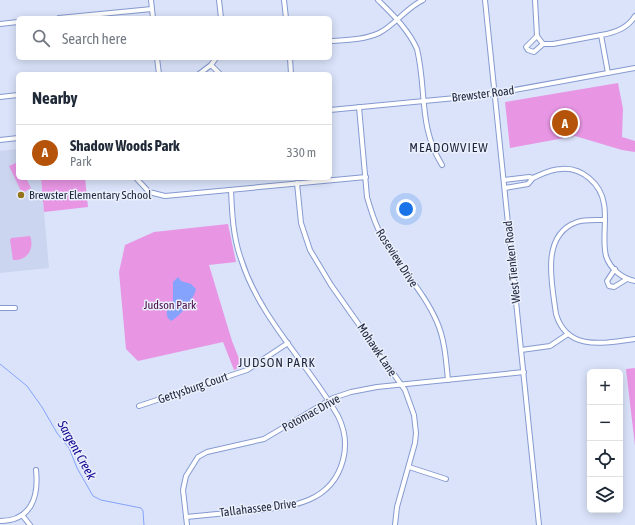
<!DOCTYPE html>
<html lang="en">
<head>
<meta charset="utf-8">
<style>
  :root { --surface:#fff; --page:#f6f6f7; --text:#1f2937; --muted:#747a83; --line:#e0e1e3; --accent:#b45309 }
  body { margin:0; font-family:"Asap Condensed",sans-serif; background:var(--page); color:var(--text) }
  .controls { position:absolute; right:12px; bottom:12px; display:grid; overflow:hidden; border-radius:6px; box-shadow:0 2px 10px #0003 }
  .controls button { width:36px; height:36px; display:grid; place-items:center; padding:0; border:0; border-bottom:1px solid var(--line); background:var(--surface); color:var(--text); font:20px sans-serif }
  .you { position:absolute; left:406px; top:209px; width:14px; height:14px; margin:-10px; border:3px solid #fff; border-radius:50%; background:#1a73e8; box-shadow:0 0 0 6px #1a73e833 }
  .badge { display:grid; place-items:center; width:26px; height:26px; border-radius:50%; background:var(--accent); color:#fff; font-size:13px; font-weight:700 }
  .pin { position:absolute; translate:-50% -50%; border:2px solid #fff; box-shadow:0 1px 4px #0006 }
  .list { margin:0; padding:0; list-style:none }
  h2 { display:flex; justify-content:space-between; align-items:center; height:52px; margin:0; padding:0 16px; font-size:17px }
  h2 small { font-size:13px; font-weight:400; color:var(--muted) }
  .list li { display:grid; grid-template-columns:26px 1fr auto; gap:12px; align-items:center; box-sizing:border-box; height:56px; padding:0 16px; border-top:1px solid var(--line) }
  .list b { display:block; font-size:15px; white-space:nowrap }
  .list p { margin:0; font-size:13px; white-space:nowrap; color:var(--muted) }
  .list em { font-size:13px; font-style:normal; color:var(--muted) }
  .icon { flex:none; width:22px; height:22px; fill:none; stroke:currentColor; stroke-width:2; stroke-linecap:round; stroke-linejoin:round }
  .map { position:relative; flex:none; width:635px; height:525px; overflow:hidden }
  .search { position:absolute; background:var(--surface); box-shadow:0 2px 10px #0003; left:16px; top:16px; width:316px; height:44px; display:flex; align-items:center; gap:10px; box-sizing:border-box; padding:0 14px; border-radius:6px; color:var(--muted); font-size:15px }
  .panel { position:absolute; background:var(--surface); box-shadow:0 2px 10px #0003; left:16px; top:72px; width:316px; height:108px; border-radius:6px }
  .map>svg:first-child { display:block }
  .built { fill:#cbd5ef }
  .green { fill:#e896e4 }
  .water { fill:#85a3fd }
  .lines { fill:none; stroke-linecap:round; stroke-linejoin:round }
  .stream { stroke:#85a3fd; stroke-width:1 }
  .minor-casing { stroke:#869ad0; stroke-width:6 }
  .minor { stroke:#fff; stroke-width:4 }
  .poi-dot { fill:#94751d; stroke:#ebf0fc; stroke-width:1.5 }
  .labels { text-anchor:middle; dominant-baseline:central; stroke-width:3; stroke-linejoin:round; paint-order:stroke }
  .street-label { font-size:12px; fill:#1e253b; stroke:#ebf0fc }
  .poi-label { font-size:12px; fill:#1e253b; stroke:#ebf0fc; text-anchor:start }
  .park-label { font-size:12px; fill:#4a0c4a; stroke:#ebf0fc }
  .neighbourhood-label { font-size:13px; letter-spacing:1px; fill:#1e253b; stroke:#ebf0fc }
  .water-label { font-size:13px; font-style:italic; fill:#130a93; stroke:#ebf0fc }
</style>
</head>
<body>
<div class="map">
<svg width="635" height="525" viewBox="0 0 635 525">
  <rect width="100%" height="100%" fill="#dae3fa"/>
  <path class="built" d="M 18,149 L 18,178 L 41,178 L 49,268 L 0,273 L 0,151 Z"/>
  <g class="green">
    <path d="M 618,83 L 623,109 L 622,137 L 635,141 L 635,152 L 622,150 L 575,136 L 510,148 L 505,102 Z"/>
    <path d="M 18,162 L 18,178 L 26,178 L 31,188 L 22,193 L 9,166 Z"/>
    <path d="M 41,178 L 85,178 L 88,207 L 44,212 Z"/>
    <path d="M 228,224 L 236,262 L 209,265 L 232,341 L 242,366 L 234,370 L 223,342 L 138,361 L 126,349 L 119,272 L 125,245 L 154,232 Z"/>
    <path d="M 30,236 C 35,249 27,261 13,260 L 10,240 L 11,238 Z"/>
    <path d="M 635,368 L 635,446 L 626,369 Z"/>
  </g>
  <path class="water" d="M 178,277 L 181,281 L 191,284 L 196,289 C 193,301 181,315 171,321 C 163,315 168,307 173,301 L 173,282 Z"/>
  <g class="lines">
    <path class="stream" d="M 0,364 L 27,386 L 42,407 L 57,433 L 69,448 L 77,468 L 93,496 L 101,500 L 141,508 L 143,511 L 144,525"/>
    <g class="minor-casing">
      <g id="minor">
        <path d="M 151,0 L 153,18"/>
        <path d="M 219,0 L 221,18"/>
        <path d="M 284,0 L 286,18"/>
        <path d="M 378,0 C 393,15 408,29 417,49 C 427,91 418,126 442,165"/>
        <path d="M 485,0 L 539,525"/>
        <path d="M 535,0 L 537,36 L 543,44 L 553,44 L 601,35"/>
        <path d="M 59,18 L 152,9"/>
        <path d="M 0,24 L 18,22"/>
        <path d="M 537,36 L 526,47 L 528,50 L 534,52 L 543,44"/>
        <path d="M 330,41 C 346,40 364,40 379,33 C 395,25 406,8 423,0"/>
        <path d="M 157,58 L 159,74"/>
        <path d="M 216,58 L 211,65 L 220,74"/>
        <path d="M 290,58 L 291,74"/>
        <path d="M 608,73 L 601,35 C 614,33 628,28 635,16"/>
        <path d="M 199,74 L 211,65"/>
        <path d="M 0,97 L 18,95"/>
        <path d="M 359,107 L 367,197 C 372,214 377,230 387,245 C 403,271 425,294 437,322 C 445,340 446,361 448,380"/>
        <path d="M 330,110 L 487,95 L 635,68"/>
        <path d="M 0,140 L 18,138"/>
        <path d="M 136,178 L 149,192 L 165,196 L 366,177"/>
        <path d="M 533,178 C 542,174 551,169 561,169 C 582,167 601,184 604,204 C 607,221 602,240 606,256 C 610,269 623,279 635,281"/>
        <path d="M 504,180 L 529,177 L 533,178 L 528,184 L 505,188"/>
        <path d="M 297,183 L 301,223 L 310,250 L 331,285 L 405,390 L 414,415 L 416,433 L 415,443 L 397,507 L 395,525"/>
        <path d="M 605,220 C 596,220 585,219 577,222 C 540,235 552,284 556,314 C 567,352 605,343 635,339"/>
        <path d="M 615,269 L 607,281 L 609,286 L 614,287 L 627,279"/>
        <path d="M 0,308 L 15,308"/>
        <path d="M 521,350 L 550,346 L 568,334"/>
        <path d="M 139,406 L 247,370 L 288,343"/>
        <path d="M 409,467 L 446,479"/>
        <path d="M 22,515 L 30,525"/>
        <path d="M 186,517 C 207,515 227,513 248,511 C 286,507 331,506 343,460 C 347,445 345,430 338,416 C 307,362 260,319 241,259 C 233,237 232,213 231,190"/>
        <path d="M 0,521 C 31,521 39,497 36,470"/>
        <path d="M 187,525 L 183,490 L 186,476 L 198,457 L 207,452 L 264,439 L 333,398 L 351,392 L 377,387 L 524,372"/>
      </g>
    </g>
    <use href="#minor" class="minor"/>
  </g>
  <circle class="poi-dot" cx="21" cy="195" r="4"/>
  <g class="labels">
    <g class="street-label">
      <text transform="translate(483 94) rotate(-7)">Brewster Road</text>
      <text transform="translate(397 258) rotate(57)">Roseview Drive</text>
      <text transform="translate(512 262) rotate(-96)">West Tienken Road</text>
      <text transform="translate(377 350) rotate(56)">Mohawk Lane</text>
      <text transform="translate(193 388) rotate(-19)">Gettysburg Court</text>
      <text transform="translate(311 413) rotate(-29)">Potomac Drive</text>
      <text transform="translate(258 508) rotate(-7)">Tallahassee Drive</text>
    </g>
    <g class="poi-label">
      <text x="29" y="195">Brewster Elementary School</text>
    </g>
    <g class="park-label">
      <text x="170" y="305">Judson Park</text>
    </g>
    <g class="neighbourhood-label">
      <text x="449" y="147">MEADOWVIEW</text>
      <text x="277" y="362">JUDSON PARK</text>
    </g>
    <g class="water-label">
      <text transform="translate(77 450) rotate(61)">Sargent Creek</text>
    </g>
  </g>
</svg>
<div class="controls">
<button>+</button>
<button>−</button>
<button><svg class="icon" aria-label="locate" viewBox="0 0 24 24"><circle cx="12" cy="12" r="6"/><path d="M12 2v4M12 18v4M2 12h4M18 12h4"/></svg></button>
<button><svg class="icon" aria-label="layers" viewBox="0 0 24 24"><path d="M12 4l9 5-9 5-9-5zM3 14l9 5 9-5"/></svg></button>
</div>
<div class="you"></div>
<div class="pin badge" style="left:565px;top:123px">A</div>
<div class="search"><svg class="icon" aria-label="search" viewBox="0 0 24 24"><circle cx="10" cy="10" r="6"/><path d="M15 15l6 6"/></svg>Search here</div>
<section class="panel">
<h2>Nearby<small></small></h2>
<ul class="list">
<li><span class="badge">A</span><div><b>Shadow Woods Park</b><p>Park</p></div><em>330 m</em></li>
</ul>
</section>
</div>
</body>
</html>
